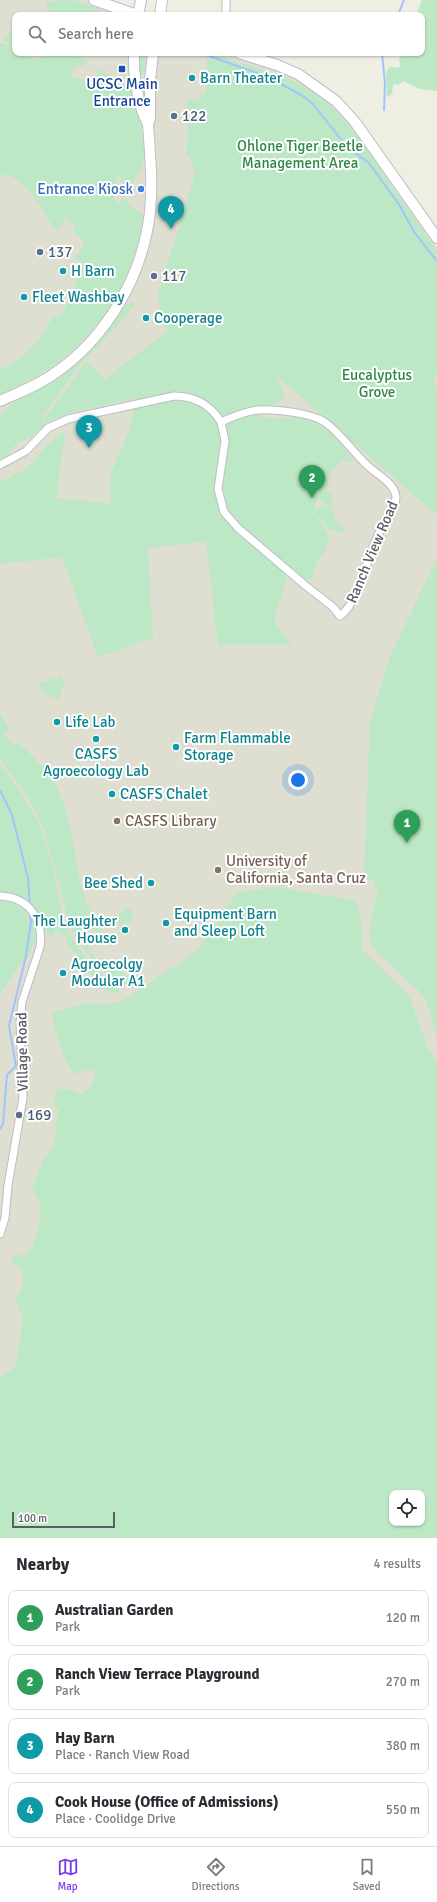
<!DOCTYPE html>
<html lang="en">
<head>
<meta charset="utf-8">
<style>
  :root { --surface:#fff; --page:#f7f7f7; --text:#2b2b33; --muted:#7c7c81; --line:#e1e1e2; --accent:#7c3aed }
  body { margin:0; font-family:Signika,sans-serif; background:var(--page); color:var(--text) }
  .controls { position:absolute; right:12px; bottom:12px; display:grid; overflow:hidden; border-radius:8px; box-shadow:0 1px 3px #0004 }
  .controls button { width:36px; height:36px; display:grid; place-items:center; padding:0; border:0; border-bottom:1px solid var(--line); background:var(--surface); color:var(--text); font:20px sans-serif }
  .scale { position:absolute; left:12px; bottom:10px; width:103px; box-sizing:border-box; padding-left:4px; border:2px solid #5a5d64; border-top:0; font-size:11px; line-height:14px; white-space:nowrap; color:#5a5d64; -webkit-text-stroke:3px #fff; paint-order:stroke }
  .you { position:absolute; left:298px; top:780px; width:14px; height:14px; margin:-10px; border:3px solid #fff; border-radius:50%; background:#1a73e8; box-shadow:0 0 0 6px #1a73e833 }
  .badge { display:grid; place-items:center; width:26px; height:26px; border-radius:50%; background:var(--accent); color:#fff; font-size:13px; font-weight:700 }
  .pin { position:absolute; translate:-50% -33px; filter:drop-shadow(0 1px 2px #0008) }
  .pin::after { content:''; position:absolute; top:21px; width:14px; height:12px; background:inherit; clip-path:polygon(0 0,100% 0,50% 100%) }
  .list { margin:0; padding:0; list-style:none }
  h2 { display:flex; justify-content:space-between; align-items:center; height:52px; margin:0; padding:0 16px; font-size:17px }
  h2 small { font-size:13px; font-weight:400; color:var(--muted) }
  .list li { display:grid; grid-template-columns:26px 1fr auto; gap:12px; align-items:center; box-sizing:border-box; height:56px; margin:0 8px 8px; padding:0 8px; border:1px solid var(--line); border-radius:8px }
  .list b { display:block; font-size:15px; white-space:nowrap }
  .list p { margin:0; font-size:13px; white-space:nowrap; color:var(--muted) }
  .list em { font-size:13px; font-style:normal; color:var(--muted) }
  .icon { flex:none; width:22px; height:22px; fill:none; stroke:currentColor; stroke-width:2; stroke-linecap:round; stroke-linejoin:round }
  .map { position:relative; flex:none; width:437px; height:1538px; overflow:hidden }
  .search { position:absolute; background:var(--surface); box-shadow:0 1px 3px #0004; left:12px; right:12px; top:12px; height:44px; display:flex; align-items:center; gap:10px; box-sizing:border-box; padding:0 14px; border-radius:8px; color:var(--muted); font-size:15px }
  .sheet { height:308px; background:var(--surface) }
  nav { display:flex; justify-content:space-around; align-items:center; box-sizing:border-box; height:56px; border-top:1px solid var(--line); background:var(--surface); font-size:11px; color:var(--muted) }
  nav a { display:grid; justify-items:center; gap:2px }
  nav .on { color:var(--accent) }
  .map>svg:first-child { display:block }
  .education { fill:#deded1; fill-rule:evenodd }
  .green { fill:#bce8c5; fill-rule:evenodd }
  .lines { fill:none; stroke-linecap:round; stroke-linejoin:round }
  .stream { stroke:#a1c4ff; stroke-width:2 }
  .minor-casing { stroke:#bcbec5; stroke-width:9 }
  .secondary-casing { stroke:#bdbfc7; stroke-width:12 }
  .minor { stroke:#fff; stroke-width:7 }
  .secondary { stroke:#fff; stroke-width:10 }
  .transit-dot { fill:#1a4fb4; stroke:#fff; stroke-width:1.5 }
  .culture-dot { fill:#0f9aa8; stroke:#fff; stroke-width:1.5 }
  .service-dot { fill:#5c6f8a; stroke:#fff; stroke-width:1.5 }
  .shop-dot { fill:#3f7fe0; stroke:#fff; stroke-width:1.5 }
  .education-dot { fill:#8d6e63; stroke:#fff; stroke-width:1.5 }
  .labels { text-anchor:middle; dominant-baseline:central; stroke-width:4; stroke-linejoin:round; paint-order:stroke }
  .culture-label { font-size:15px; fill:#0d838f; stroke:#fff; text-anchor:start }
  .transit-label { font-size:15px; fill:#164399; stroke:#fff }
  .service-label { font-size:15px; fill:#4e5e75; stroke:#fff; text-anchor:start }
  .park-label { font-size:15px; fill:#2e8743; stroke:#fff }
  .shop-label { font-size:15px; fill:#366cbe; stroke:#fff; text-anchor:end }
  .street-label { font-size:15px; fill:#5a5d64; stroke:#fff }
  .education-label { font-size:15px; fill:#785e54; stroke:#fff; text-anchor:start }
</style>
</head>
<body>
<div class="map">
<svg width="437" height="1538" viewBox="0 0 437 1538">
  <rect width="100%" height="100%" fill="#efeee2"/>
  <path class="education" d="M 0,0 L 92,0 L 142,15 L 15,15 L 15,53 L 248,53 L 281,65 L 342,110 L 420,221 L 437,248 L 437,1538 L 0,1538 ZM 392,1493 L 422,1493 L 422,1523 L 392,1523 Z"/>
  <g class="green">
    <path d="M 58,0 L 74,0 L 112,15 L 51,15 L 46,6 L 48,1 L 51,3 Z"/>
    <path d="M 422,0 L 437,0 L 437,91 L 420,89 L 403,81 L 399,85 L 393,84 L 392,94 L 387,97 L 386,72 L 390,67 L 395,67 L 396,68 L 401,66 L 399,61 L 401,53 L 422,53 L 422,15 L 416,15 Z"/>
    <path d="M 9,32 L 15,35 L 15,46 L 2,40 Z"/>
    <path d="M 0,43 L 15,47 L 15,53 L 25,53 L 25,55 L 37,61 L 44,53 L 73,53 L 87,62 L 83,66 L 75,66 L 70,73 L 72,77 L 85,79 L 92,86 L 98,82 L 97,68 L 128,87 L 129,90 L 132,90 C 138,107 147,144 143,161 C 141,171 133,180 129,190 L 121,181 L 121,177 L 117,175 L 115,180 L 117,183 L 113,186 L 114,200 L 115,202 L 120,203 L 122,199 L 125,200 L 126,198 L 130,206 L 143,214 C 131,300 80,362 0,394 L 0,370 C 26,358 41,339 54,315 L 61,316 L 71,297 L 66,295 L 74,290 L 77,278 L 83,268 L 82,267 L 84,264 L 74,258 L 82,250 L 83,240 L 73,232 L 76,225 L 68,221 L 67,215 L 57,232 C 43,214 26,172 0,175 Z"/>
    <path d="M 139,53 L 145,53 L 145,70 L 142,74 L 139,72 Z"/>
    <path d="M 215,54 L 290,79 L 318,96 L 334,109 L 361,141 L 437,251 L 437,278 L 356,308 L 437,279 L 437,371 L 433,383 L 437,388 L 437,515 L 276,375 L 285,396 L 260,417 L 280,419 L 287,417 L 305,419 L 317,423 L 334,436 L 354,461 C 350,462 348,460 344,461 C 333,461 328,481 327,490 L 307,484 L 308,486 L 327,491 L 332,495 L 332,508 L 319,500 L 320,497 L 317,494 L 319,498 L 313,508 L 317,509 L 322,506 L 332,510 L 335,520 L 346,530 L 344,532 L 328,529 L 320,517 L 310,512 L 320,520 L 329,538 L 326,548 L 318,561 L 311,579 L 307,580 L 289,567 L 274,621 L 292,645 L 218,645 L 206,541 L 148,548 L 153,638 L 98,657 L 62,557 L 0,564 L 0,482 L 22,471 L 34,462 L 44,448 L 65,431 L 56,498 L 110,504 L 110,476 L 130,429 L 138,384 L 158,383 L 138,384 L 135,398 L 69,413 L 46,423 L 45,418 L 86,362 L 105,379 L 168,331 L 157,297 L 195,175 L 190,157 L 186,153 L 188,142 L 187,99 L 195,100 L 206,93 L 207,61 L 210,57 Z"/>
    <path d="M 131,302 L 134,302 L 134,305 L 120,323 L 82,362 L 44,414 L 43,418 L 45,425 L 32,437 L 22,440 L 13,447 L 9,455 L 0,459 C 0,450 0,424 1,416 C 11,398 45,388 62,375 C 88,356 108,332 126,305 Z"/>
    <path d="M 437,558 L 437,1039 L 427,1003 L 419,991 L 373,948 C 365,930 374,909 378,891 L 375,889 L 375,881 L 364,877 L 370,721 L 390,657 Z"/>
    <path d="M 61,676 L 64,685 L 58,699 L 43,693 L 39,684 Z"/>
    <path d="M 0,713 L 10,731 L 4,734 L 14,746 L 19,743 C 32,756 50,772 58,790 C 81,837 70,897 107,937 L 88,926 C 78,940 97,960 106,969 L 110,966 L 115,969 L 119,967 L 130,981 L 127,986 L 121,984 L 96,963 L 86,952 L 71,928 L 43,826 L 27,796 L 0,760 Z"/>
    <path d="M 0,765 L 20,791 L 39,823 L 54,872 L 62,915 L 70,935 L 89,963 L 119,989 L 119,992 L 111,993 L 101,988 L 77,954 L 66,944 L 68,938 L 56,931 L 52,937 L 48,935 C 34,911 34,893 0,893 Z"/>
    <path d="M 277,887 L 356,901 L 362,923 L 361,948 L 409,996 L 429,1051 L 437,1062 L 437,1538 L 0,1538 L 0,1377 L 16,1366 L 23,1317 L 15,1300 C 24,1285 27,1283 20,1266 L 13,1263 L 12,1258 L 17,1254 L 24,1257 L 33,1245 L 40,1220 L 40,1203 L 32,1189 L 43,1158 L 50,1154 L 55,1145 L 56,1122 L 59,1111 L 54,1104 L 57,1089 L 72,1090 L 81,1094 C 93,1088 95,1083 94,1070 L 86,1069 L 74,1075 C 61,1053 56,1037 52,1013 L 87,1003 L 108,1005 L 122,1001 L 196,952 L 237,893 ZM 392,1493 L 422,1493 L 422,1523 L 392,1523 Z"/>
    <path d="M 0,901 C 22,901 38,919 36,941 L 33,944 L 29,956 L 22,961 L 0,994 Z"/>
    <path d="M 128,908 L 134,914 L 131,921 L 117,924 L 116,918 L 119,913 Z"/>
  </g>
  <g class="lines">
    <g class="stream">
      <path d="M 398,15 L 404,0"/>
      <path d="M 201,53 L 268,77 L 303,96 L 313,104 L 347,147 L 369,163 L 400,206 L 414,232 L 437,261"/>
      <path d="M 382,53 L 385,84 L 384,110"/>
      <path d="M 0,790 L 12,815 L 28,878 L 30,906"/>
      <path d="M 0,1129 L 3,1124 L 7,1075 L 16,1066 L 9,1026 L 26,956 L 31,922 L 30,912"/>
    </g>
    <g class="minor-casing">
      <g id="minor">
        <path d="M 226,0 L 226,15"/>
        <path d="M 0,465 L 26,451 L 48,428 L 68,419 L 174,396 C 194,396 210,404 221,422 C 232,417 245,411 258,410 C 275,409 313,413 326,423 C 341,434 354,453 368,466 C 377,475 395,483 396,497 C 396,510 383,524 378,535 C 365,560 361,600 340,616 L 333,607 L 306,586 L 238,528 L 224,512 L 218,489 L 225,441 L 221,422"/>
        <path d="M 0,896 C 29,897 44,920 40,947 L 22,1002 L 20,1022 L 23,1098 L 8,1185 L 5,1218 L 0,1234"/>
      </g>
    </g>
    <g class="secondary-casing">
      <g id="secondary">
        <path d="M 94,0 L 137,15"/>
        <path d="M 138,15 L 141,0"/>
        <path d="M 160,15 L 162,0"/>
        <path d="M 134,53 C 133,74 138,106 148,124"/>
        <path d="M 239,53 L 277,65 L 298,74 L 336,101 L 355,122 L 437,238"/>
        <path d="M 0,401 C 13,395 26,390 39,383 C 100,349 142,282 150,212 C 153,183 150,153 148,124 L 150,118 L 150,80 L 153,53"/>
      </g>
    </g>
    <use href="#minor" class="minor"/>
    <use href="#secondary" class="secondary"/>
  </g>
  <rect class="transit-dot" x="118" y="65" width="8" height="8" rx="2"/>
  <g class="culture-dot">
    <circle cx="192" cy="78" r="4"/>
    <circle cx="63" cy="271" r="4"/>
    <circle cx="24" cy="297" r="4"/>
    <circle cx="146" cy="318" r="4"/>
    <circle cx="57" cy="722" r="4"/>
    <circle cx="96" cy="739" r="4"/>
    <circle cx="176" cy="747" r="4"/>
    <circle cx="112" cy="794" r="4"/>
    <circle cx="151" cy="883" r="4"/>
    <circle cx="166" cy="923" r="4"/>
    <circle cx="125" cy="930" r="4"/>
    <circle cx="63" cy="973" r="4"/>
  </g>
  <g class="service-dot">
    <circle cx="174" cy="116" r="4"/>
    <circle cx="40" cy="252" r="4"/>
    <circle cx="154" cy="276" r="4"/>
    <circle cx="19" cy="1115" r="4"/>
  </g>
  <circle class="shop-dot" cx="141" cy="189" r="4"/>
  <g class="education-dot">
    <circle cx="117" cy="821" r="4"/>
    <circle cx="218" cy="870" r="4"/>
  </g>
  <g class="labels">
    <g class="culture-label">
      <text x="200" y="78">Barn Theater</text>
      <text x="71" y="271">H Barn</text>
      <text x="32" y="297">Fleet Washbay</text>
      <text x="154" y="318">Cooperage</text>
      <text x="65" y="722">Life Lab</text>
      <text x="184" y="738">Farm Flammable<tspan x="184" dy="17">Storage</tspan></text>
      <text x="96" y="754" text-anchor="middle">CASFS<tspan x="96" dy="17">Agroecology Lab</tspan></text>
      <text x="120" y="794">CASFS Chalet</text>
      <text x="143" y="883" text-anchor="end">Bee Shed</text>
      <text x="174" y="914">Equipment Barn<tspan x="174" dy="17">and Sleep Loft</tspan></text>
      <text x="117" y="921" text-anchor="end">The Laughter<tspan x="117" dy="17">House</tspan></text>
      <text x="71" y="964">Agroecolgy<tspan x="71" dy="17">Modular A1</tspan></text>
    </g>
    <g class="transit-label">
      <text x="122" y="84">UCSC Main<tspan x="122" dy="17">Entrance</tspan></text>
    </g>
    <g class="service-label">
      <text x="182" y="116">122</text>
      <text x="48" y="252">137</text>
      <text x="162" y="276">117</text>
      <text x="27" y="1115">169</text>
    </g>
    <g class="park-label">
      <text x="300" y="146">Ohlone Tiger Beetle<tspan x="300" dy="17">Management Area</tspan></text>
      <text x="377" y="375">Eucalyptus<tspan x="377" dy="17">Grove</tspan></text>
    </g>
    <g class="shop-label">
      <text x="133" y="189">Entrance Kiosk</text>
    </g>
    <g class="street-label">
      <text transform="translate(372 552) rotate(-67)">Ranch View Road</text>
      <text transform="translate(22 1052) rotate(-91)">Village Road</text>
    </g>
    <g class="education-label">
      <text x="125" y="821">CASFS Library</text>
      <text x="226" y="861">University of<tspan x="226" dy="17">California, Santa Cruz</tspan></text>
    </g>
  </g>
</svg>
<div class="controls">
<button><svg class="icon" aria-label="locate" viewBox="0 0 24 24"><circle cx="12" cy="12" r="6"/><path d="M12 2v4M12 18v4M2 12h4M18 12h4"/></svg></button>
</div>
<div class="scale">100 m</div>
<div class="you"></div>
<div class="pin badge" style="left:407px;top:843px;background:#2e9e5b">1</div>
<div class="pin badge" style="left:312px;top:498px;background:#2e9e5b">2</div>
<div class="pin badge" style="left:89px;top:448px;background:#0f9aa8">3</div>
<div class="pin badge" style="left:171px;top:229px;background:#0f9aa8">4</div>
<div class="search"><svg class="icon" aria-label="search" viewBox="0 0 24 24"><circle cx="10" cy="10" r="6"/><path d="M15 15l6 6"/></svg>Search here</div>
</div>
<section class="sheet">
<h2>Nearby<small>4 results</small></h2>
<ul class="list">
<li><span class="badge" style="background:#2e9e5b">1</span><div><b>Australian Garden</b><p>Park</p></div><em>120 m</em></li>
<li><span class="badge" style="background:#2e9e5b">2</span><div><b>Ranch View Terrace Playground</b><p>Park</p></div><em>270 m</em></li>
<li><span class="badge" style="background:#0f9aa8">3</span><div><b>Hay Barn</b><p>Place · Ranch View Road</p></div><em>380 m</em></li>
<li><span class="badge" style="background:#0f9aa8">4</span><div><b>Cook House (Office of Admissions)</b><p>Place · Coolidge Drive</p></div><em>550 m</em></li>
</ul>
</section>
<nav>
<a class="on"><svg class="icon" aria-label="map" viewBox="0 0 24 24"><path d="M3 6l6-2 6 2 6-2v14l-6 2-6-2-6 2zM9 4v14M15 6v14"/></svg>Map</a>
<a><svg class="icon" aria-label="directions" viewBox="0 0 24 24"><path d="M12 3l9 9-9 9-9-9zM9 14v-3h6M13 9l2 2-2 2"/></svg>Directions</a>
<a><svg class="icon" aria-label="saved" viewBox="0 0 24 24"><path d="M7 4h10v16l-5-4-5 4z"/></svg>Saved</a>
</nav>
</body>
</html>
